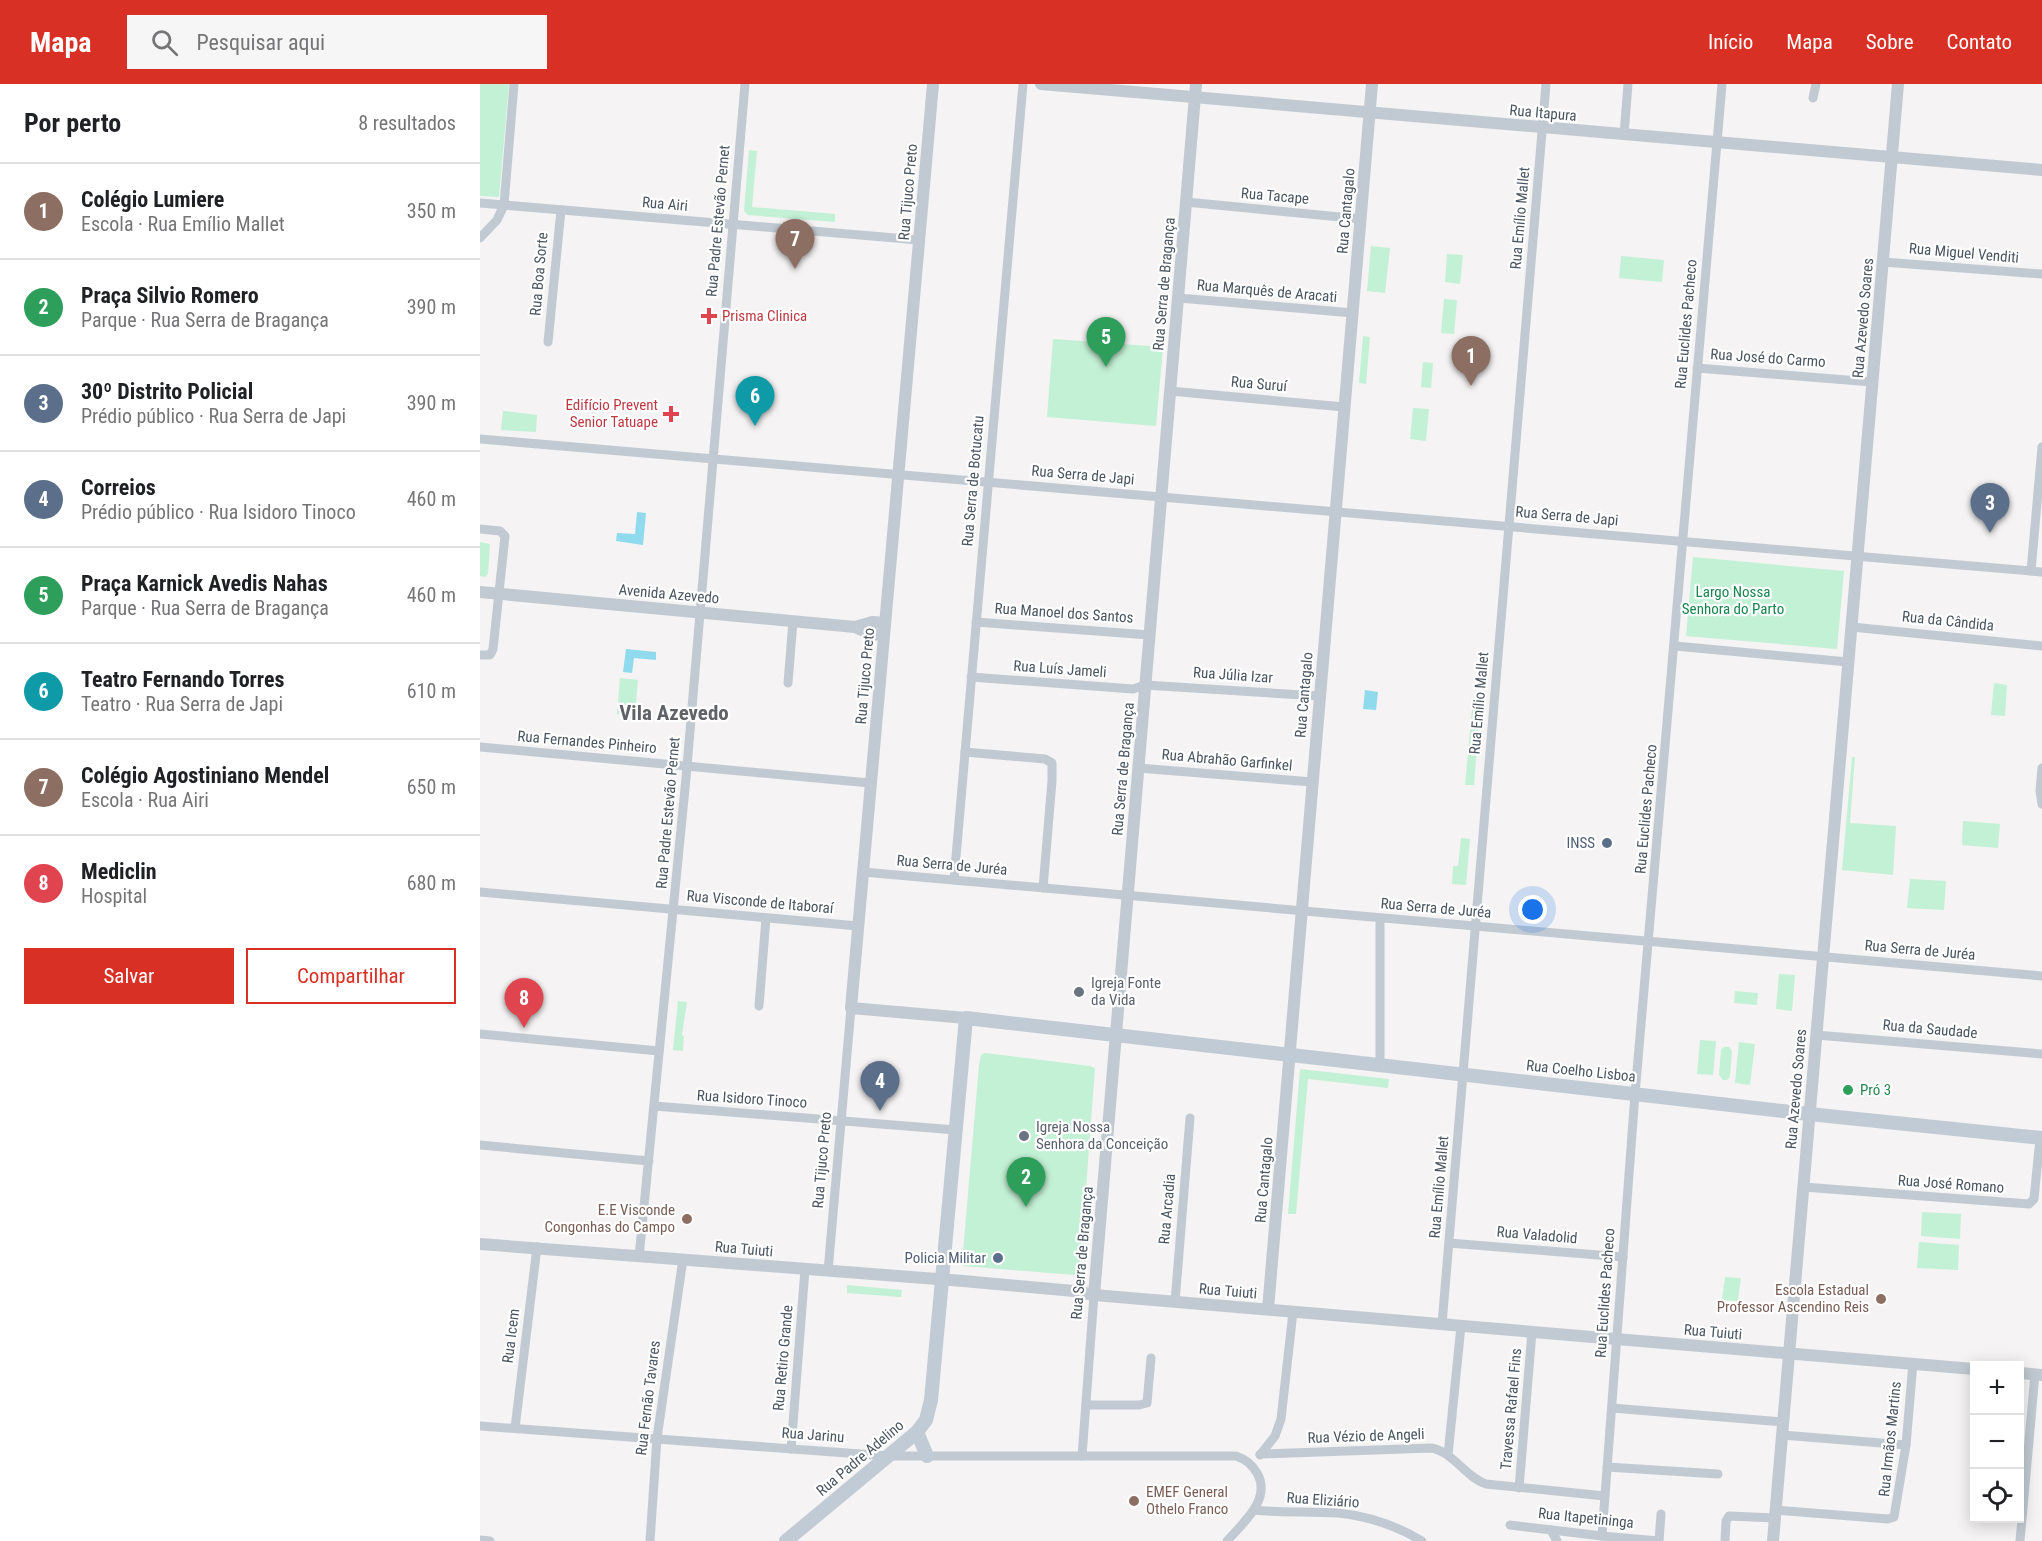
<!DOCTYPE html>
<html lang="pt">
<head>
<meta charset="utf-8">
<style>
  :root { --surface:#fff; --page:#f6f6f6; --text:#202124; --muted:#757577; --line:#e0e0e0; --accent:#d93025 }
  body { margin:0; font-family:"Roboto Condensed",sans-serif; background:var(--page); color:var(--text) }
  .controls { position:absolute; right:18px; bottom:18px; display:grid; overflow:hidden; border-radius:0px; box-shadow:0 3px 15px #0003 }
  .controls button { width:54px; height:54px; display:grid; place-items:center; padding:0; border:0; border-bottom:2px solid var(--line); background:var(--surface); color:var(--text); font:30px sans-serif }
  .you { position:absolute; left:1053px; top:826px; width:21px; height:21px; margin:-15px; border:4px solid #fff; border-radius:50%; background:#1a73e8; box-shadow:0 0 0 9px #1a73e833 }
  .badge { display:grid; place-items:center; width:39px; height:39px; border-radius:50%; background:var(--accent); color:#fff; font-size:20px; font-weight:700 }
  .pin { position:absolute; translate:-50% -50px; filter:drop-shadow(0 2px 3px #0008) }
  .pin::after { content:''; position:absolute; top:32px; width:21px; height:18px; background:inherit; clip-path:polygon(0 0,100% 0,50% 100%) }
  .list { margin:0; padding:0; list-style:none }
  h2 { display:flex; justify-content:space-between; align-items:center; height:78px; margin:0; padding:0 24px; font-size:26px }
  h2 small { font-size:20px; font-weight:400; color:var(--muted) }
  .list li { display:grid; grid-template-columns:39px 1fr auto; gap:18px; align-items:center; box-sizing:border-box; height:96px; padding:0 24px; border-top:2px solid var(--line) }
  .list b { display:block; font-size:22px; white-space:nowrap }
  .list p { margin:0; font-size:20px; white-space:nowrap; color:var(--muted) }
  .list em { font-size:20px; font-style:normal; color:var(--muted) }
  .actions { display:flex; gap:12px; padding:18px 24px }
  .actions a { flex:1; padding:14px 0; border:2px solid var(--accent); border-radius:0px; text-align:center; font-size:21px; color:var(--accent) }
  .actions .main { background:var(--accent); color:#fff }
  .icon { flex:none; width:33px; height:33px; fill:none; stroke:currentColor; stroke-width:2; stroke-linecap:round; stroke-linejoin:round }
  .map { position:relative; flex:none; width:1562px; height:1457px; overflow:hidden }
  header { display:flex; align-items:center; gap:36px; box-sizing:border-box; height:84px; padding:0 30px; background:var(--accent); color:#fff }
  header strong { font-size:28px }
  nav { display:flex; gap:33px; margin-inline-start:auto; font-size:21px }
  .search { width:420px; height:54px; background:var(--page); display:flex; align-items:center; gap:15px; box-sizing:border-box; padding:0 21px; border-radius:0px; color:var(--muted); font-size:22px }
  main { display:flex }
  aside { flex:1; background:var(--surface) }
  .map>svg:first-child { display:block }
  .green { fill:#c3f1d5 }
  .water { fill:#90daee }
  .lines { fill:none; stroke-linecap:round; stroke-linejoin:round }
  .minor { stroke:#c1cad2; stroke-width:9 }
  .tertiary { stroke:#c1cad2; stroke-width:12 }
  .secondary { stroke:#c1cbd6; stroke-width:14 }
  .health-dot { fill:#e0444e; stroke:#fff; stroke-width:2 }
  .service-dot { fill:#5c6f8a; stroke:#fff; stroke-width:2 }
  .worship-dot { fill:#6b7280; stroke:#fff; stroke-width:2 }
  .leisure-dot { fill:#2e9e5b; stroke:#fff; stroke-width:2 }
  .education-dot { fill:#8d6e63; stroke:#fff; stroke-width:2 }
  .labels { text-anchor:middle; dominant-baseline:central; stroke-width:4.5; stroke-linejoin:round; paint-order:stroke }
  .street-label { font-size:15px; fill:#4a5661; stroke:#fff }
  .health-label { font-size:15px; fill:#be3a42; stroke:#fff; text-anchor:start }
  .park-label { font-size:15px; fill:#17864f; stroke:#fff }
  .service-label { font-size:15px; fill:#4e5e75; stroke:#fff; text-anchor:end }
  .worship-label { font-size:15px; fill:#5b616d; stroke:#fff; text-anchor:start }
  .leisure-label { font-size:15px; fill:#27864d; stroke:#fff; text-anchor:start }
  .education-label { font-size:15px; fill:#785e54; stroke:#fff; text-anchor:end }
  .district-label { font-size:21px; font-weight:bold; fill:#5f6368; stroke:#fff }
</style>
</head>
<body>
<header>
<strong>Mapa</strong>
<div class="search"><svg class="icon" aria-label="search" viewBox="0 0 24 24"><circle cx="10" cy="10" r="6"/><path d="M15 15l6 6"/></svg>Pesquisar aqui</div>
<nav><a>Início</a><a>Mapa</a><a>Sobre</a><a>Contato</a></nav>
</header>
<main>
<aside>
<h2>Por perto<small>8 resultados</small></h2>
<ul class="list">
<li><span class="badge" style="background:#8d6e63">1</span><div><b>Colégio Lumiere</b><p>Escola · Rua Emílio Mallet</p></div><em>350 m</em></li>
<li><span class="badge" style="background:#2e9e5b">2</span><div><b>Praça Silvio Romero</b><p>Parque · Rua Serra de Bragança</p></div><em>390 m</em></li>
<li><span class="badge" style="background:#5c6f8a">3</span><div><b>30º Distrito Policial</b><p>Prédio público · Rua Serra de Japi</p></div><em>390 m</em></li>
<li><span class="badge" style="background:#5c6f8a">4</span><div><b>Correios</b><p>Prédio público · Rua Isidoro Tinoco</p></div><em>460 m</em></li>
<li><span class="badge" style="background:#2e9e5b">5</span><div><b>Praça Karnick Avedis Nahas</b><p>Parque · Rua Serra de Bragança</p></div><em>460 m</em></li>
<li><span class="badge" style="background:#0f9aa8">6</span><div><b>Teatro Fernando Torres</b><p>Teatro · Rua Serra de Japi</p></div><em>610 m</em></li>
<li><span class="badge" style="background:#8d6e63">7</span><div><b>Colégio Agostiniano Mendel</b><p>Escola · Rua Airi</p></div><em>650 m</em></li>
<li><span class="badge" style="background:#e0444e">8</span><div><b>Mediclin</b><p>Hospital</p></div><em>680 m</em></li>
</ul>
<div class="actions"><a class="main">Salvar</a><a>Compartilhar</a></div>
</aside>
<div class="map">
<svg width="1562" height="1457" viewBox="0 0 1562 1457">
  <rect width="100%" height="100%" fill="#f5f3f3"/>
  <g class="green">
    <path d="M 0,0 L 29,0 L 19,113 L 0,112 Z"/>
    <path d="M 269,66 L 277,67 L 272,123 L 355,130 L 355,138 L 268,131 L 264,127 Z"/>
    <path d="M 891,162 L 910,164 L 905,209 L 887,207 Z"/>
    <path d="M 967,170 L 983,171 L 980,200 L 965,198 Z"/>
    <path d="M 1141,172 L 1184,176 L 1182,198 L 1139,194 Z"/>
    <path d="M 964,215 L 977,216 L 974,250 L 961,249 Z"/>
    <path d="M 883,252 L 890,253 L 886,300 L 879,299 Z"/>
    <path d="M 573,255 L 683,263 L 676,342 L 567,333 Z"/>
    <path d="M 943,278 L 953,279 L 951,304 L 941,303 Z"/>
    <path d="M 933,324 L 949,325 L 946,357 L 930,355 Z"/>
    <path d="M 23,327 L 57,331 L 56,348 L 21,346 Z"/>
    <path d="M 0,458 L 10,460 L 8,490 L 5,493 L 0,492 Z"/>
    <path d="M 1213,473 L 1364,487 L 1357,565 L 1206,552 Z"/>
    <path d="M 140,594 L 158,596 L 155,631 L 137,630 Z"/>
    <path d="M 1514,599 L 1527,601 L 1525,632 L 1511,631 Z"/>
    <path d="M 993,615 L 1001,616 L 994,701 L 985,701 Z"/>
    <path d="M 1372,673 L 1375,673 L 1370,739 L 1416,742 L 1413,791 L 1362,786 Z"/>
    <path d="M 1483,737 L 1520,740 L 1518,764 L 1482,761 Z"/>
    <path d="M 981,754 L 990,755 L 986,801 L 972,800 L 973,782 L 978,782 Z"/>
    <path d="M 1430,795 L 1466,797 L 1464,826 L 1427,824 Z"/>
    <path d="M 1299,890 L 1315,891 L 1312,927 L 1296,925 Z"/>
    <path d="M 1255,907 L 1278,909 L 1277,921 L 1254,919 Z"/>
    <path d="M 198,917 L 207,918 L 202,951 L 204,952 L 203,967 L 193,966 Z"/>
    <path d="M 1220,956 L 1236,957 L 1233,991 L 1217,990 Z"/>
    <path d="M 1259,958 L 1275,960 L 1270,1001 L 1255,999 Z"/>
    <path d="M 1244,963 L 1249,963 L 1252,967 L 1250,993 L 1247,996 L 1243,996 L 1239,991 L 1241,966 Z"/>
    <path d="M 505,969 L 610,982 L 615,984 L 600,1186 L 595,1191 L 483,1182 L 482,1180 L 499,981 L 501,971 Z"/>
    <path d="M 820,985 L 909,995 L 908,1004 L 828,995 L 816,1130 L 808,1130 Z"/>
    <path d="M 1442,1128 L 1481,1130 L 1480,1155 L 1441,1152 Z"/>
    <path d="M 1439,1158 L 1479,1161 L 1478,1186 L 1437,1184 Z"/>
    <path d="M 1245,1193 L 1261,1194 L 1258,1217 L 1242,1216 Z"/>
    <path d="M 367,1201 L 422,1206 L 421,1213 L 367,1209 Z"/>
  </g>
  <g class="water">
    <path d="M 157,428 L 166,429 L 163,461 L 136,457 L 137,449 L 155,450 Z"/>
    <path d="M 146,565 L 176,568 L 176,576 L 154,574 L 152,589 L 143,588 Z"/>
    <path d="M 885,606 L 898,608 L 896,626 L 883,625 Z"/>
  </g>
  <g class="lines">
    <g class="minor">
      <path d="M 1333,14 L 1336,0"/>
      <path d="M 1144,51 L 1148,0"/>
      <path d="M 706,118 L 881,135"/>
      <path d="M 0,119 L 439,156"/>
      <path d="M 0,154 L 17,136 L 24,121 L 34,0"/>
      <path d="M 1403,178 L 1562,190"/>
      <path d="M 699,214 L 873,229"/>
      <path d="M 68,258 L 81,126"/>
      <path d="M 1217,284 L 1392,298"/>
      <path d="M 690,307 L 864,323"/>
      <path d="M 0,355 L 1562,488"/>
      <path d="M 0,445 L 20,447 L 25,452 L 13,565 L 10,571 L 0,571"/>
      <path d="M 1551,487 L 1562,363"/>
      <path d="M 496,538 L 669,551"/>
      <path d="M 1372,543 L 1562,562"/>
      <path d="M 1195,562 L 1368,578"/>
      <path d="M 491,593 L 653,605 L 665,601 L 839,612"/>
      <path d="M 308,599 L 313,537"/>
      <path d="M 0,663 L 390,699"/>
      <path d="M 485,668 L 565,675 L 572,679 L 572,697 L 563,804"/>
      <path d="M 658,684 L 832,698"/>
      <path d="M 1562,684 L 1560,707 L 1562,720"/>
      <path d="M 383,788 L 1562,892"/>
      <path d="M 474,796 L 543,0"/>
      <path d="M 0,808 L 378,842"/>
      <path d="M 279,922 L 286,834"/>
      <path d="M 0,950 L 179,967"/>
      <path d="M 1336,951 L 1562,970"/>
      <path d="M 900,981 L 900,834"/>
      <path d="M 174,1022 L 476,1046"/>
      <path d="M 0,1061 L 169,1077"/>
      <path d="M 1323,1103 L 1549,1120 L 1554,1115 L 1560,1054"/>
      <path d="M 969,1159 L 1143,1173"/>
      <path d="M 159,1173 L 206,694 L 265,0"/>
      <path d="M 348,1187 L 371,924"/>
      <path d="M 695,1218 L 710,1034"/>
      <path d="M 962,1240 L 1066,0"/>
      <path d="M 606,1321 L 659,1321 L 667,1319 L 671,1274"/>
      <path d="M 1132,1324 L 1303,1338"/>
      <path d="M 0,1342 L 408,1372 L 756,1372 C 765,1375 772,1380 777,1389 C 792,1415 763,1439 747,1457"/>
      <path d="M 35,1344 L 57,1163"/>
      <path d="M 1302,1351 L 1426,1361"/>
      <path d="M 311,1365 L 325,1185"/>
      <path d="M 780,1370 L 951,1364 C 974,1368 985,1393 1006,1400 L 1125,1412"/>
      <path d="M 780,1371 L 795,1352 L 801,1335 L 813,1228"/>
      <path d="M 968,1371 L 981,1242"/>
      <path d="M 602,1372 L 614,1211"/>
      <path d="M 1127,1383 L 1238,1390"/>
      <path d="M 1039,1404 L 1052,1248"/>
      <path d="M 774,1426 C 802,1429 830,1427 858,1429 C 887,1432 917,1442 942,1457"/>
      <path d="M 1296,1426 L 1408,1435 L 1414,1433 L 1426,1361 L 1433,1279"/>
      <path d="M 1030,1441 L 1122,1452 L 1178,1457"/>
      <path d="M 1071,1446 L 1077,1457"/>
      <path d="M 1122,1452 L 1155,1010 L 1242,0"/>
      <path d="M 0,1456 L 10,1457"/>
      <path d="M 170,1457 L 177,1354 L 203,1175"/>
      <path d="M 1179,1457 L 1181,1430"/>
      <path d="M 1245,1457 L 1246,1437 L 1249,1432 L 1295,1434"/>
      <path d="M 1540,1457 L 1555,1290"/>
    </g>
    <g class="tertiary">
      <path d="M 453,0 L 371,924 L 486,934"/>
      <path d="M 561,0 L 1562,86"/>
      <path d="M 0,508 L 375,543 L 391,550 L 404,551"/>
      <path d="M 375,543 L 392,538 L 405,539"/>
      <path d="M 0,1160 L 483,1197 L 594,1207 L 614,1211 L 1494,1285"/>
      <path d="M 614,1211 L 716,0"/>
      <path d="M 788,1225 L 892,0"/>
      <path d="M 1540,1289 L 1562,1291"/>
      <path d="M 1293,1457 L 1418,0"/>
    </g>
    <g class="secondary">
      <path d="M 437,1348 L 447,1372"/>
      <path d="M 306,1457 L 437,1348 L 446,1336 L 451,1316 L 486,934 L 1329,1030 L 1562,1054"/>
    </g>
  </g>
  <g class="health-dot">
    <path d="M226 223h6v6h6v6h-6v6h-6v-6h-6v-6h6z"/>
    <path d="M188 321h6v6h6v6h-6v6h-6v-6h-6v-6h6z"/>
  </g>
  <g class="service-dot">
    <circle cx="1127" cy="759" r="6"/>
    <circle cx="518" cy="1174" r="6"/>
  </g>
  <g class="worship-dot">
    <circle cx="599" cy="908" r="6"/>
    <circle cx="544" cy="1052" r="6"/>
  </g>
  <circle class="leisure-dot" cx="1368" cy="1006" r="6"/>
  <g class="education-dot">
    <circle cx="207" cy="1135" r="6"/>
    <circle cx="1401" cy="1215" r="6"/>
    <circle cx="654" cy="1417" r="6"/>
  </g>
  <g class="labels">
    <g class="street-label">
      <text transform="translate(1063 29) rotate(5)">Rua Itapura</text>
      <text transform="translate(428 108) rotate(-85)">Rua Tijuco Preto</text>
      <text transform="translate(795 112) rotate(5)">Rua Tacape</text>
      <text transform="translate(185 120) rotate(5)">Rua Airi</text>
      <text transform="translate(866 127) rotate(-85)">Rua Cantagalo</text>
      <text transform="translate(1040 134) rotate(-85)">Rua Emílio Mallet</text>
      <text transform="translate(238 137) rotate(-85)">Rua Padre Estevão Pernet</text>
      <text transform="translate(1484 169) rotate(5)">Rua Miguel Venditi</text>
      <text transform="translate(59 190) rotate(-85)">Rua Boa Sorte</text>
      <text transform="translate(684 200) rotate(-85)">Rua Serra de Bragança</text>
      <text transform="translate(787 207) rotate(5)">Rua Marquês de Aracati</text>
      <text transform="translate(1383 234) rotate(-85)">Rua Azevedo Soares</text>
      <text transform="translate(1206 240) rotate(-85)">Rua Euclides Pacheco</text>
      <text transform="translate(1288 274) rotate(4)">Rua José do Carmo</text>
      <text transform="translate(779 300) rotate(5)">Rua Suruí</text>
      <text transform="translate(603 391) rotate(5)">Rua Serra de Japi</text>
      <text transform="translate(493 397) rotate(-85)">Rua Serra de Botucatu</text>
      <text transform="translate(1087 432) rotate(5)">Rua Serra de Japi</text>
      <text transform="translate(189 510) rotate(5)">Avenida Azevedo</text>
      <text transform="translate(584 529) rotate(4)">Rua Manoel dos Santos</text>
      <text transform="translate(1468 537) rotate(6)">Rua da Cândida</text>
      <text transform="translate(580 585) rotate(4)">Rua Luís Jameli</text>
      <text transform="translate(753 591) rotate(4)">Rua Júlia Izar</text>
      <text transform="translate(385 592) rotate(-85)">Rua Tijuco Preto</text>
      <text transform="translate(824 611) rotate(-85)">Rua Cantagalo</text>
      <text transform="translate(999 619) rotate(-85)">Rua Emílio Mallet</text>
      <text transform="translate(107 658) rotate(5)">Rua Fernandes Pinheiro</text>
      <text transform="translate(747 676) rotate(5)">Rua Abrahão Garfinkel</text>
      <text transform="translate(643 685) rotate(-85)">Rua Serra de Bragança</text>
      <text transform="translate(1166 725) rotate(-85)">Rua Euclides Pacheco</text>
      <text transform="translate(188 729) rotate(-85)">Rua Padre Estevão Pernet</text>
      <text transform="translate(472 781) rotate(5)">Rua Serra de Juréa</text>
      <text transform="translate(280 818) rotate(5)">Rua Visconde de Itaboraí</text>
      <text transform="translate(956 824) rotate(5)">Rua Serra de Juréa</text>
      <text transform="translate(1440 866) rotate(5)">Rua Serra de Juréa</text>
      <text transform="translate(1450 945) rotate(5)">Rua da Saudade</text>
      <text transform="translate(1101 987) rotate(6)">Rua Coelho Lisboa</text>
      <text transform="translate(1316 1005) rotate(-85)">Rua Azevedo Soares</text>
      <text transform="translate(272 1015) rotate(4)">Rua Isidoro Tinoco</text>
      <text transform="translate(342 1076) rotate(-85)">Rua Tijuco Preto</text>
      <text transform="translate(784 1096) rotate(-85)">Rua Cantagalo</text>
      <text transform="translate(1471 1100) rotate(4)">Rua José Romano</text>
      <text transform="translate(959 1103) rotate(-85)">Rua Emílio Mallet</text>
      <text transform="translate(687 1125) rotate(-85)">Rua Arcadia</text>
      <text transform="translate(1057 1151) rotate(5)">Rua Valadolid</text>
      <text transform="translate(264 1165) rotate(5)">Rua Tuiuti</text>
      <text transform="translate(602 1169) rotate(-85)">Rua Serra de Bragança</text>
      <text transform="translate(748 1207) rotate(5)">Rua Tuiuti</text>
      <text transform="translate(1125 1209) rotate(-86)">Rua Euclides Pacheco</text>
      <text transform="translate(1233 1248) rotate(5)">Rua Tuiuti</text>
      <text transform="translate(31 1252) rotate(-83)">Rua Icem</text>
      <text transform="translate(303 1274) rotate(-85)">Rua Retiro Grande</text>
      <text transform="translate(168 1314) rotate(-83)">Rua Fernão Tavares</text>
      <text transform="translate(1031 1325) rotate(-85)">Travessa Rafael Fins</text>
      <text transform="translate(333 1351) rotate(4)">Rua Jarinu</text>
      <text transform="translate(886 1352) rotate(-2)">Rua Vézio de Angeli</text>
      <text transform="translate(1410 1355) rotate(-84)">Rua Irmãos Martins</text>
      <text transform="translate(380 1374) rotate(-40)">Rua Padre Adelino</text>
      <text transform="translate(843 1416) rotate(4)">Rua Eliziário</text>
      <text transform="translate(1106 1434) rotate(6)">Rua Itapetininga</text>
    </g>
    <g class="health-label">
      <text x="242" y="232">Prisma Clinica</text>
      <text x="178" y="321" text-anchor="end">Edifício Prevent<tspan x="178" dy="17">Senior Tatuape</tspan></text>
    </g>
    <g class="park-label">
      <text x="1253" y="508">Largo Nossa<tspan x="1253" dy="17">Senhora do Parto</tspan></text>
    </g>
    <g class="service-label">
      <text x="1115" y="759">INSS</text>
      <text x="506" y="1174">Policia Militar</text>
    </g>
    <g class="worship-label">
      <text x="611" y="899">Igreja Fonte<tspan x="611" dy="17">da Vida</tspan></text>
      <text x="556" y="1043">Igreja Nossa<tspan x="556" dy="17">Senhora da Conceição</tspan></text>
    </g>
    <g class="leisure-label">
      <text x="1380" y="1006">Pró 3</text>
    </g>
    <g class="education-label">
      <text x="195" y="1126">E.E Visconde<tspan x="195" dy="17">Congonhas do Campo</tspan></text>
      <text x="1389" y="1206">Escola Estadual<tspan x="1389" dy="17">Professor Ascendino Reis</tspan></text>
      <text x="666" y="1408" text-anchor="start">EMEF General<tspan x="666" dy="17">Othelo Franco</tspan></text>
    </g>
    <g class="district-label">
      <text x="194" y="629">Vila Azevedo</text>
    </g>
  </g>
</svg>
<div class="controls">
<button>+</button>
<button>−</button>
<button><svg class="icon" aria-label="locate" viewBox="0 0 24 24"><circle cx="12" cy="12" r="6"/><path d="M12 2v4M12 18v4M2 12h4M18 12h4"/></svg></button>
</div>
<div class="you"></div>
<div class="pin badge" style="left:991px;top:302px;background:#8d6e63">1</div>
<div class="pin badge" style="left:546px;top:1123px;background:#2e9e5b">2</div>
<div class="pin badge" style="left:1510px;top:449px;background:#5c6f8a">3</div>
<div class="pin badge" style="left:400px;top:1027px;background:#5c6f8a">4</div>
<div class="pin badge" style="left:626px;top:283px;background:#2e9e5b">5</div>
<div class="pin badge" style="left:275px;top:342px;background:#0f9aa8">6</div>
<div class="pin badge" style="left:315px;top:185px;background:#8d6e63">7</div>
<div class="pin badge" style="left:44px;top:944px;background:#e0444e">8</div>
</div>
</main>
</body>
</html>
